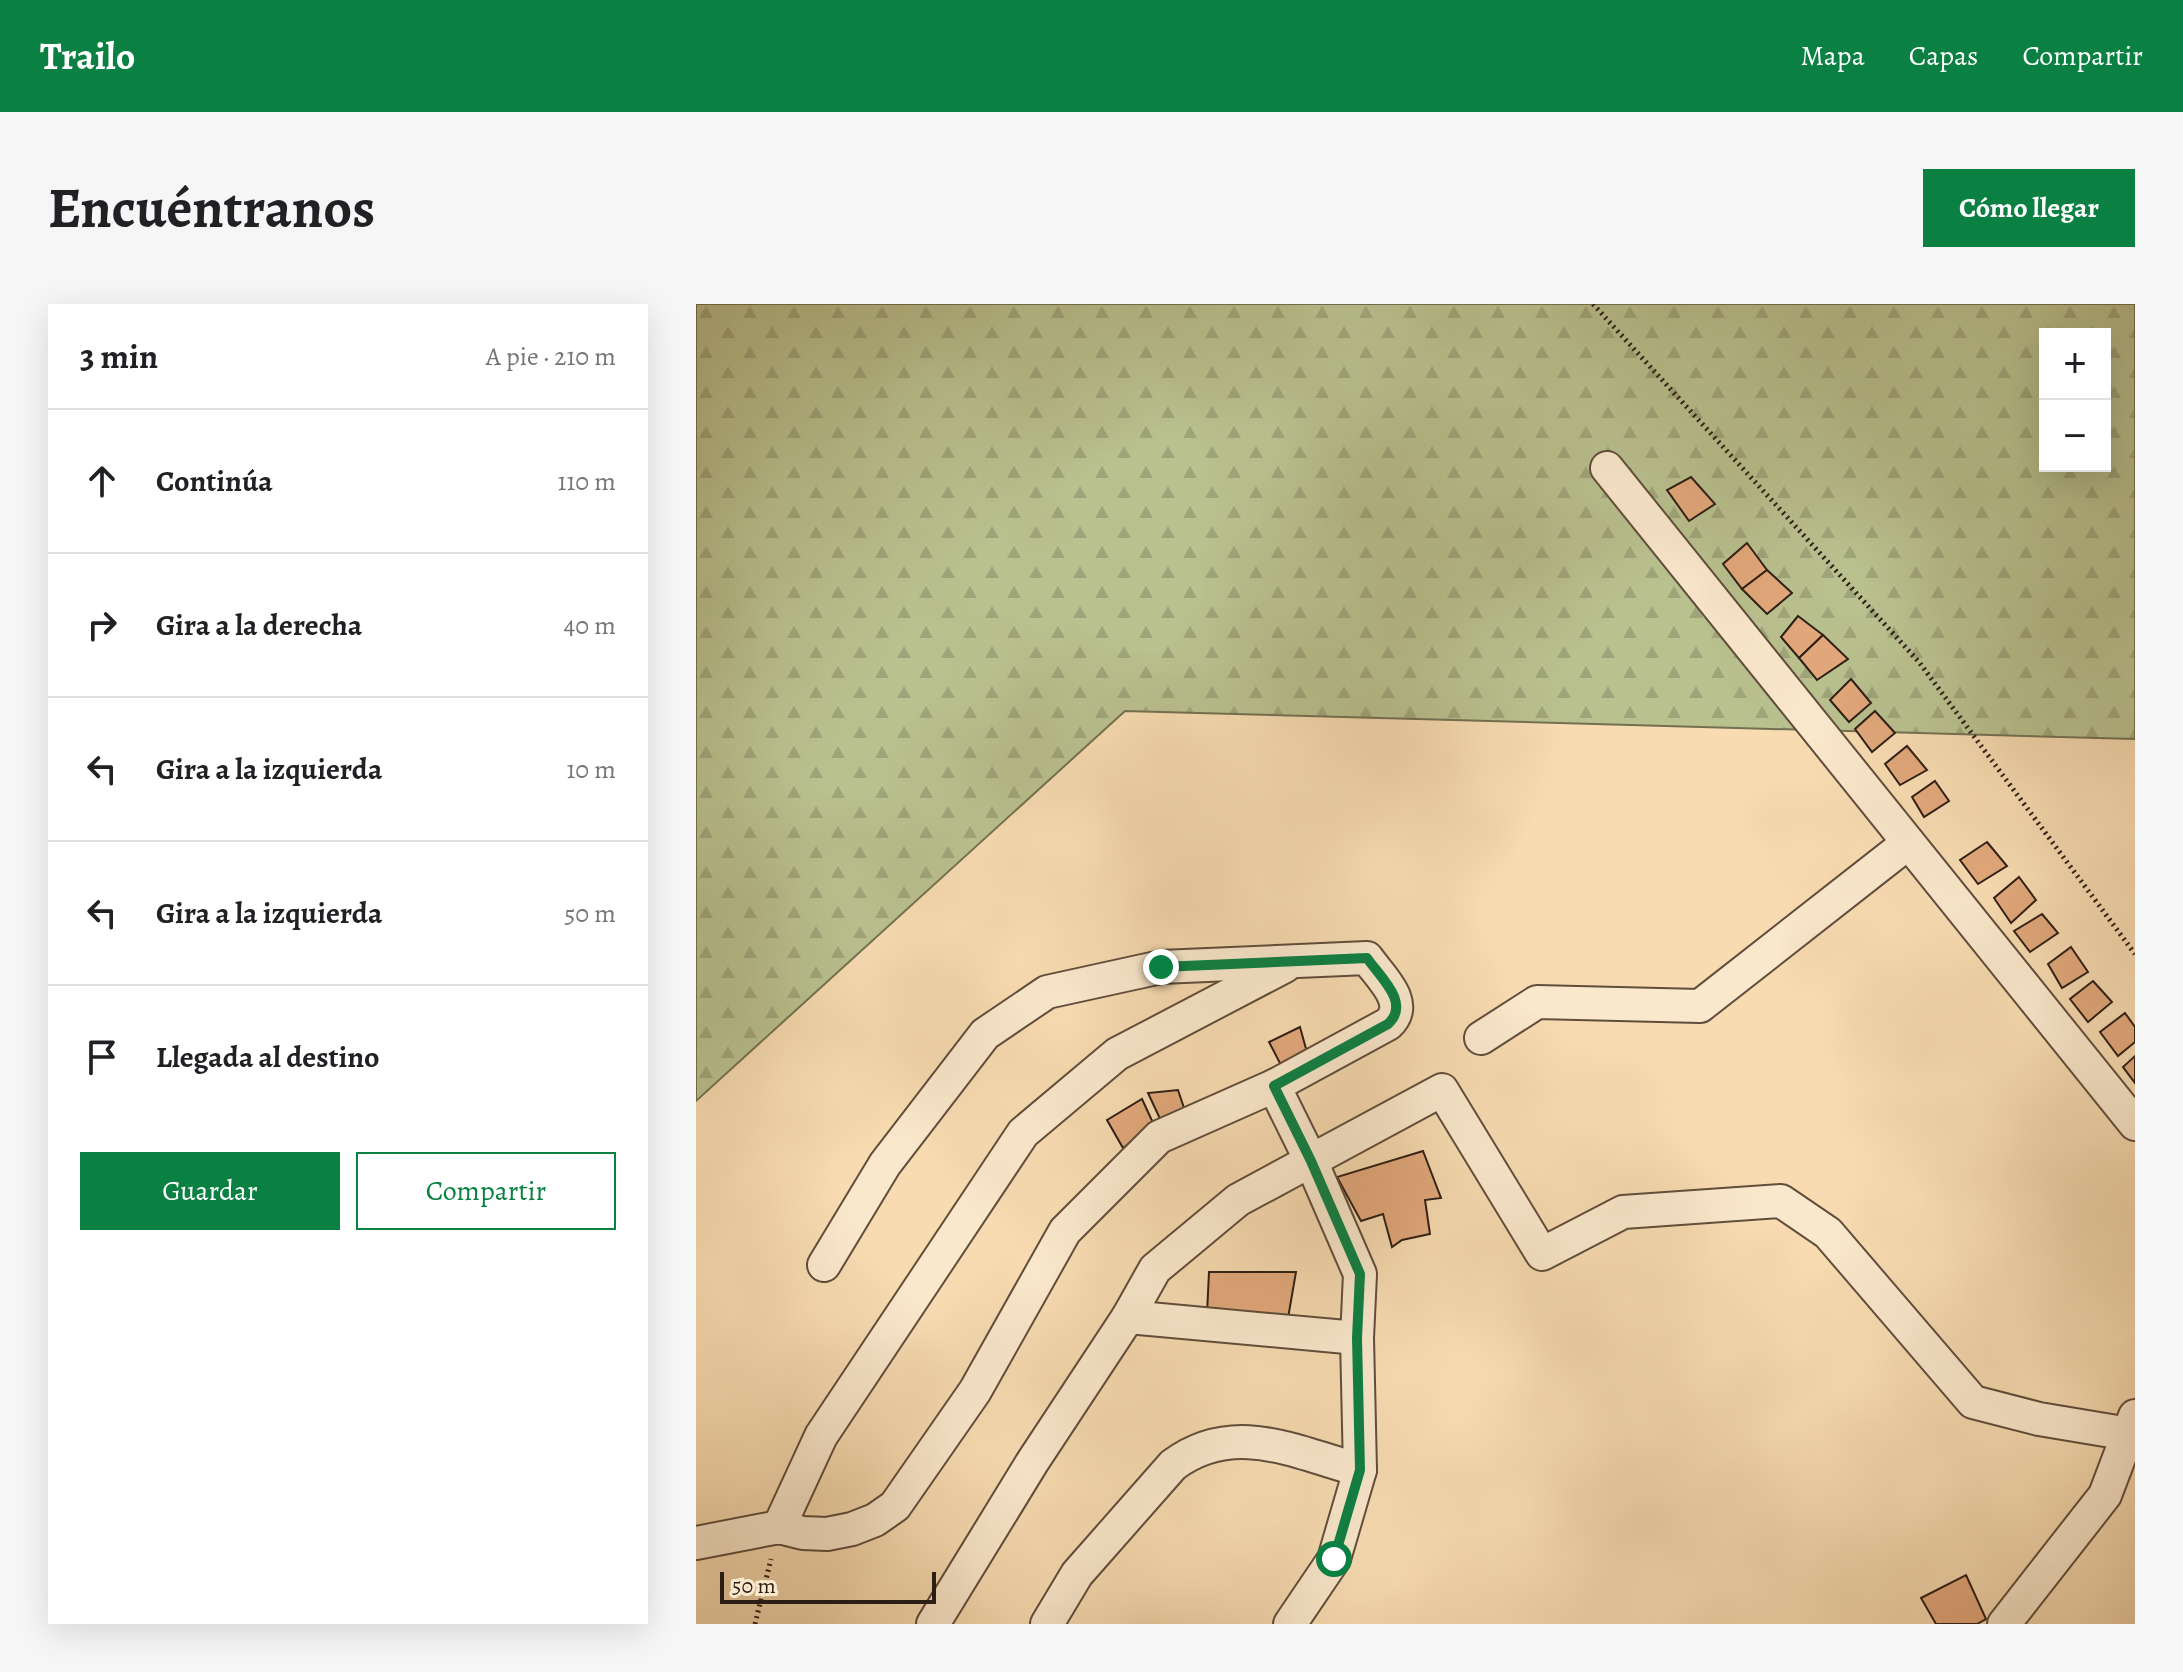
<!DOCTYPE html>
<html lang="es">
<head>
<meta charset="utf-8">
<style>
  :root { --surface:#fff; --page:#f6f6f6; --text:#202124; --muted:#757577; --line:#e0e0e0; --accent:#0b8043 }
  body { margin:0; font-family:Alegreya,serif; background:var(--page); color:var(--text) }
  .controls { position:absolute; right:24px; top:24px; display:grid; overflow:hidden; border-radius:0px; box-shadow:0 8px 32px #0002 }
  .controls button { width:72px; height:72px; display:grid; place-items:center; padding:0; border:0; border-bottom:2px solid var(--line); background:var(--surface); color:var(--text); font:40px sans-serif }
  .scale { position:absolute; left:24px; bottom:20px; width:216px; box-sizing:border-box; padding-left:8px; border:4px solid #2d1e15; border-top:0; font-size:22px; line-height:28px; white-space:nowrap; color:#2d1e15; -webkit-text-stroke:6px #fae8cc; paint-order:stroke }
  .stop { position:absolute; width:24px; height:24px; margin:-18px; border:6px solid #0b8043; border-radius:50%; background:#fff }
  .stop.end { background:#0b8043; border-color:#fff; box-shadow:0 2px 8px #0008 }
  .list { margin:0; padding:0; list-style:none }
  h2 { display:flex; justify-content:space-between; align-items:center; height:104px; margin:0; padding:0 32px; font-size:34px }
  h2 small { font-size:26px; font-weight:400; color:var(--muted) }
  .list li { display:grid; grid-template-columns:52px 1fr auto; gap:24px; align-items:center; box-sizing:border-box; height:144px; padding:0 32px; border-top:2px solid var(--line) }
  .list b { display:block; font-size:30px; white-space:nowrap }
  .list em { font-size:26px; font-style:normal; color:var(--muted) }
  .actions { display:flex; gap:16px; padding:24px 32px }
  .actions a { flex:1; padding:18px 0; border:2px solid var(--accent); border-radius:0px; text-align:center; font-size:28px; color:var(--accent) }
  .actions .main { background:var(--accent); color:#fff }
  .icon { flex:none; width:44px; height:44px; fill:none; stroke:currentColor; stroke-width:2; stroke-linecap:round; stroke-linejoin:round }
  .map { position:relative; flex:none; width:1439px; height:1320px; overflow:hidden; border-radius:0px }
  header { display:flex; align-items:center; gap:48px; box-sizing:border-box; height:112px; padding:0 40px; background:var(--accent); color:#fff }
  header strong { font-size:38px }
  nav { display:flex; gap:44px; margin-inline-start:auto; font-size:28px }
  .intro { display:flex; align-items:center; justify-content:space-between; box-sizing:border-box; height:192px; padding:0 48px }
  h1 { margin:0; font-size:56px }
  .button { padding:20px 36px; border-radius:0px; background:var(--accent); color:#fff; font-size:28px; font-weight:700 }
  main { display:flex; gap:48px; padding:0 48px }
  aside { flex:1; background:var(--surface); border-radius:0px; box-shadow:0 8px 32px #0002 }
  .map>svg:first-child { display:block }
  .forest { fill:url(#forest-firs); stroke:#737052; stroke-width:2; fill-rule:evenodd }
  .building { fill:#e2a87b; stroke:#2d1e15; stroke-width:2 }
  .lines { fill:none; stroke-linecap:round; stroke-linejoin:round }
  .minor-casing { stroke:#604d3c; stroke-width:36 }
  .path { stroke:#2d1e15; stroke-width:5; stroke-dasharray:2 4; stroke-linecap:butt }
  .minor { stroke:#fae8cc; stroke-width:32 }
  .route { stroke:#0b8043; stroke-width:10 }
</style>
</head>
<body>
<header>
<strong>Trailo</strong>
<nav><a>Mapa</a><a>Capas</a><a>Compartir</a></nav>
</header>
<div class="intro"><h1>Encuéntranos</h1><a class="button">Cómo llegar</a></div>
<main>
<aside>
<h2>3 min<small>A pie · 210 m</small></h2>
<ul class="list">
<li><svg class="icon" aria-label="ahead" viewBox="0 0 24 24"><path d="M12 20V5M6 11l6-6 6 6"/></svg><div><b>Continúa</b></div><em>110 m</em></li>
<li><svg class="icon" aria-label="right" viewBox="0 0 24 24"><path d="M7 20v-9h11M14 6l5 5-5 5"/></svg><div><b>Gira a la derecha</b></div><em>40 m</em></li>
<li><svg class="icon" aria-label="left" viewBox="0 0 24 24"><path d="M17 20v-9H6M10 6l-5 5 5 5"/></svg><div><b>Gira a la izquierda</b></div><em>10 m</em></li>
<li><svg class="icon" aria-label="left" viewBox="0 0 24 24"><path d="M17 20v-9H6M10 6l-5 5 5 5"/></svg><div><b>Gira a la izquierda</b></div><em>50 m</em></li>
<li><svg class="icon" aria-label="arrive" viewBox="0 0 24 24"><path d="M6 21V4h12l-3 4 3 4H6"/></svg><div><b>Llegada al destino</b></div></li>
</ul>
<div class="actions"><a class="main">Guardar</a><a>Compartir</a></div>
</aside>
<div class="map">
<svg width="1439" height="1320" viewBox="0 0 1439 1320">
  <defs>
    <pattern id="forest-firs" width="22" height="20" patternUnits="userSpaceOnUse" patternTransform="scale(2)"><rect width="22" height="20" fill="#b9c18f"/><path d="M5 1l3.5 6h-7zM16 11l3.5 6h-7z" fill="#9fa57a"/></pattern>
  </defs>
  <rect width="100%" height="100%" fill="#f8dbb1"/>
  <filter id="stains"><feTurbulence type="fractalNoise" baseFrequency=".0025" numOctaves="4"/><feColorMatrix values="0 0 0 0 .2 0 0 0 0 .09 0 0 0 0 .02 0 0 0 .5 -.17"/></filter>
  <radialGradient id="worn" r=".72"><stop offset=".6" stop-color="#630" stop-opacity="0"/><stop offset="1" stop-color="#630" stop-opacity=".3"/></radialGradient>
  <path class="forest" d="M 0,0 L 1439,0 L 1439,435 L 429,407 L 0,797 ZM 1349,30 L 1409,30 L 1409,162 L 1349,162 Z"/>
  <g class="building">
    <path d="M 995,173 L 1019,200 L 993,217 L 971,186 Z"/>
    <path d="M 1051,239 L 1071,266 L 1046,285 L 1027,260 Z"/>
    <path d="M 1071,266 L 1096,289 L 1071,310 L 1046,285 Z"/>
    <path d="M 1102,312 L 1127,331 L 1103,354 L 1085,333 Z"/>
    <path d="M 1127,331 L 1152,355 L 1121,376 L 1103,354 Z"/>
    <path d="M 1155,375 L 1175,399 L 1153,418 L 1134,396 Z"/>
    <path d="M 1179,407 L 1199,429 L 1176,448 L 1159,425 Z"/>
    <path d="M 1211,442 L 1231,466 L 1204,481 L 1189,460 Z"/>
    <path d="M 1239,477 L 1253,497 L 1228,513 L 1216,493 Z"/>
    <path d="M 1291,538 L 1311,562 L 1282,580 L 1264,556 Z"/>
    <path d="M 1323,573 L 1340,596 L 1315,619 L 1298,594 Z"/>
    <path d="M 1346,610 L 1362,629 L 1334,648 L 1318,627 Z"/>
    <path d="M 1375,643 L 1392,668 L 1366,684 L 1352,660 Z"/>
    <path d="M 1397,677 L 1416,698 L 1392,718 L 1374,695 Z"/>
    <path d="M 1429,709 L 1439,723 L 1439,738 L 1422,752 L 1404,728 Z"/>
    <path d="M 604,723 L 612,752 L 587,765 L 573,738 Z"/>
    <path d="M 1439,752 L 1439,779 L 1427,763 Z"/>
    <path d="M 482,786 L 490,810 L 466,819 L 452,789 Z"/>
    <path d="M 446,795 L 458,821 L 427,844 L 411,816 Z"/>
    <path d="M 727,847 L 745,894 L 729,896 L 734,930 L 706,936 L 696,943 L 687,910 L 665,917 L 641,873 Z"/>
    <path d="M 513,968 L 600,968 L 591,1020 L 511,1010 Z"/>
    <path d="M 1270,1271 L 1290,1315 L 1281,1320 L 1240,1320 L 1225,1294 Z"/>
  </g>
  <g class="lines">
    <g class="minor-casing">
      <g id="minor">
        <path d="M 911,164 L 1439,820"/>
        <path d="M 785,734 L 841,698 L 1004,702 L 1212,539"/>
        <path d="M 578,782 L 615,857 L 664,970 L 661,1034 L 664,1166 L 638,1255 L 594,1320"/>
        <path d="M 432,1013 L 661,1034"/>
        <path d="M 83,1223 L 125,1132 L 327,829 L 421,750 L 589,662"/>
        <path d="M 0,1239 L 83,1223 L 107,1229 L 131,1230 L 156,1225 L 179,1216 L 199,1202 L 279,1087 L 369,927 L 463,833 L 578,782 L 692,720 C 715,699 684,673 671,654 L 465,663 L 351,688 L 289,730 L 189,860 L 128,961"/>
        <path d="M 237,1320 L 337,1157 L 432,1013 L 459,965 L 542,896 L 746,786 L 846,950 L 927,908 L 1085,897 L 1132,929 L 1277,1098 L 1343,1115 L 1433,1130"/>
        <path d="M 351,1320 L 381,1270 L 477,1161 C 538,1116 598,1148 664,1166"/>
        <path d="M 1308,1320 L 1409,1191 L 1439,1112"/>
      </g>
    </g>
    <g class="path">
      <path d="M 897,0 L 1223,358 L 1439,650"/>
      <path d="M 59,1320 L 75,1255"/>
    </g>
    <use href="#minor" class="minor"/>
  </g>
  <g class="lines">
    <path class="route" d="M 465,663 L 671,654 C 684,673 715,699 692,720 L 578,782 L 615,857 L 664,970 L 661,1034 L 664,1166 L 638,1255"/>
  </g>
  <rect width="100%" height="100%" filter="url(#stains)"/>
  <rect width="100%" height="100%" fill="url(#worn)"/>
</svg>
<div class="controls">
<button>+</button>
<button>−</button>
</div>
<div class="scale">50 m</div>
<div class="stop" style="left:638px;top:1255px"></div>
<div class="stop end" style="left:465px;top:663px"></div>
</div>
</main>
</body>
</html>
